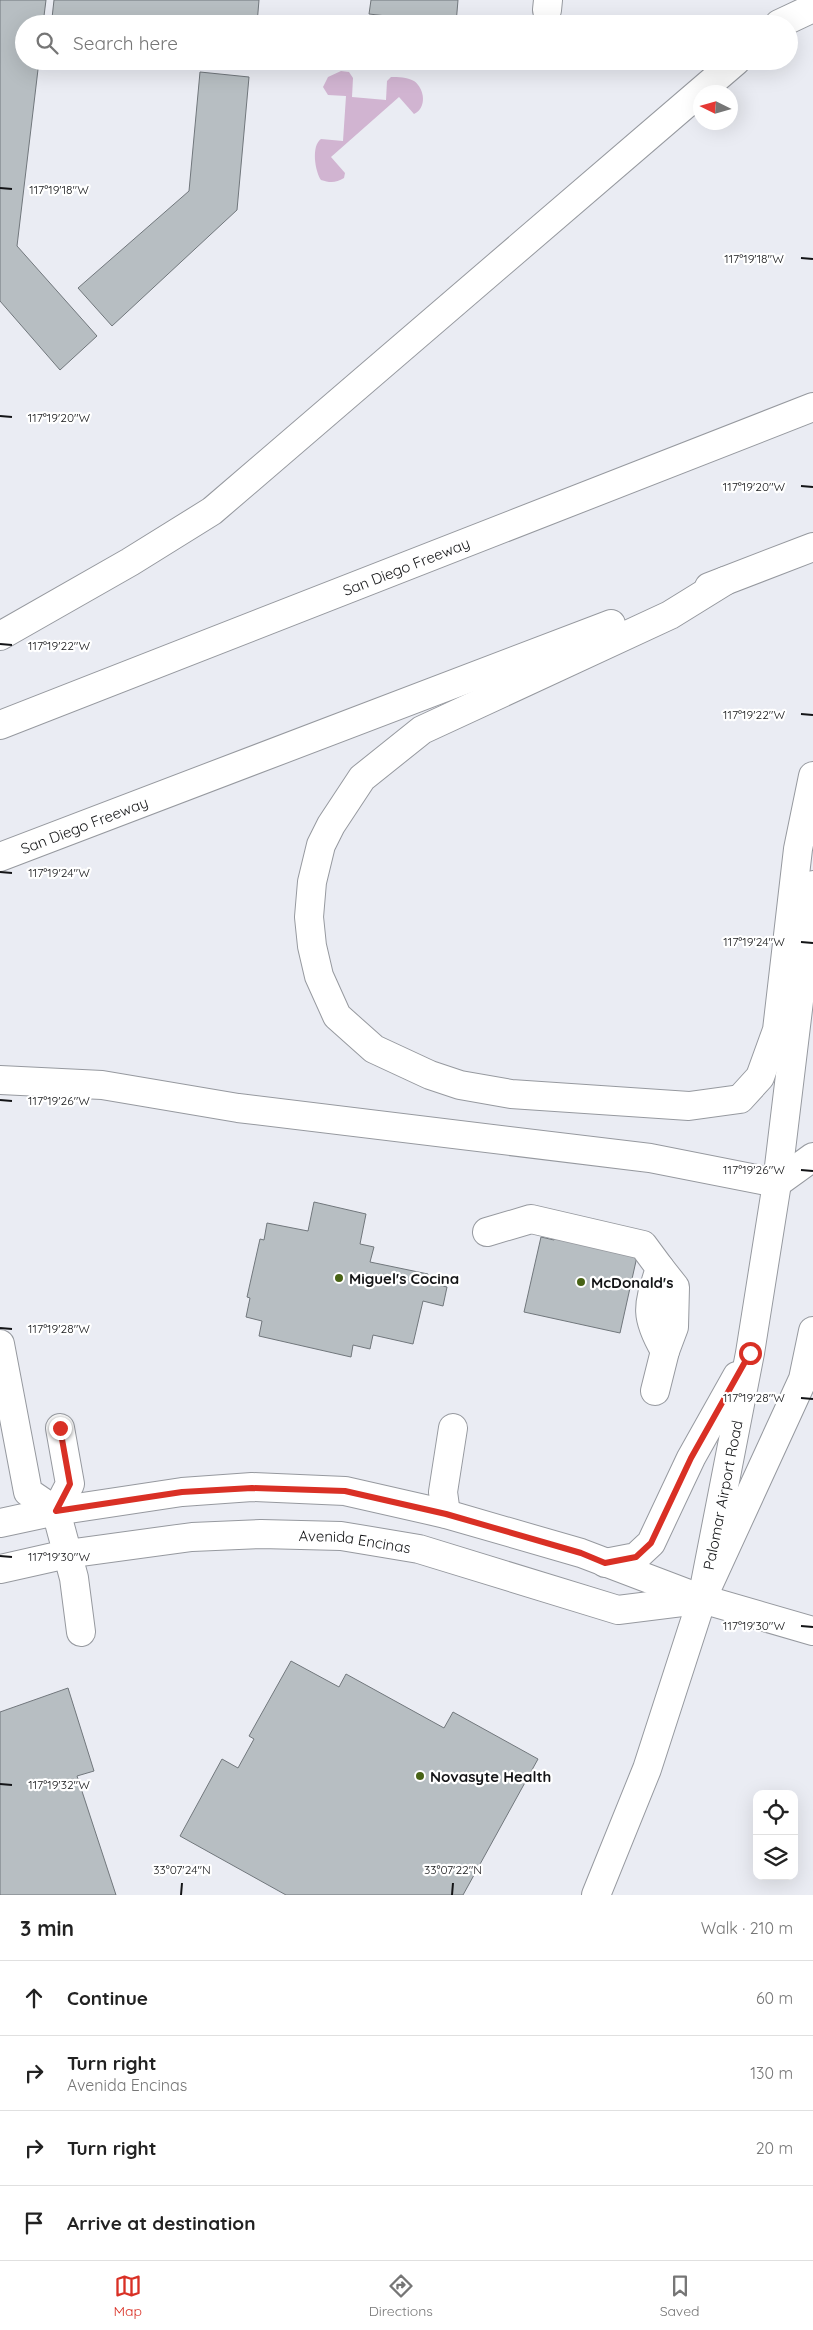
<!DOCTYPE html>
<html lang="en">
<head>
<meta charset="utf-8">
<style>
  :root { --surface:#fff; --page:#f6f6f6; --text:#222; --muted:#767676; --line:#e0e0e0; --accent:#d93025 }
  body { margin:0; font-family:Quicksand,sans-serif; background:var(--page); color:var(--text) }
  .controls { position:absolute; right:15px; bottom:15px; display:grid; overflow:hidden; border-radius:10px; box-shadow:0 5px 20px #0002 }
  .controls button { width:45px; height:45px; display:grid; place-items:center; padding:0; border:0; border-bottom:1px solid var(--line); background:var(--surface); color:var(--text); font:25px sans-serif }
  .compass { position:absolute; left:693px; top:85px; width:45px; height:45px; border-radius:50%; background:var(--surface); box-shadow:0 5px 20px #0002; rotate:275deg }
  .stop { position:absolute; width:15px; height:15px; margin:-11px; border:4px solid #d93025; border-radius:50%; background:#fff }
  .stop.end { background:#d93025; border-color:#fff; box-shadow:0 1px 5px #0008 }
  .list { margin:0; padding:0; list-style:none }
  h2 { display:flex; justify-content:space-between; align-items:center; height:65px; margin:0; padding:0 20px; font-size:21px }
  h2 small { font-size:16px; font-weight:400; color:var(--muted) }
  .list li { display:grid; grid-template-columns:32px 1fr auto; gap:15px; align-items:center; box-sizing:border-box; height:75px; padding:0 20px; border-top:1px solid var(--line) }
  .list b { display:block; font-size:19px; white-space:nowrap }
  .list p { margin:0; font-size:16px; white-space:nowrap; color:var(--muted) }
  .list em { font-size:16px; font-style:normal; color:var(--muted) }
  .icon { flex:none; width:28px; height:28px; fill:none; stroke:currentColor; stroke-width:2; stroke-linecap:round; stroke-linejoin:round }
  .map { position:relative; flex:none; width:813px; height:1895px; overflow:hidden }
  .search { position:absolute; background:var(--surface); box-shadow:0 5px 20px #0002; left:15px; right:15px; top:15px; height:55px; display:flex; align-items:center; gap:12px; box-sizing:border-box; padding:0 18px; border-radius:28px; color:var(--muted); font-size:19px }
  .sheet { height:365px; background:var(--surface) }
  nav { display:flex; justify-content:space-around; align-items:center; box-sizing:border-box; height:70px; border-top:1px solid var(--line); background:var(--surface); font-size:14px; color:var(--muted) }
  nav a { display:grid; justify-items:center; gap:2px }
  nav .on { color:var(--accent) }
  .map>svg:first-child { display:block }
  .green { fill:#d1b4d1 }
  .building { fill:#b7bec2; stroke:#71777c }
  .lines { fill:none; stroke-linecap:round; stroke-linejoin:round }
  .minor-casing { stroke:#96999f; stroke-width:30 }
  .major-casing { stroke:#96999f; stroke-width:30 }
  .highway-casing { stroke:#96999f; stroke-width:30 }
  .minor { stroke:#fff; stroke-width:28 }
  .major { stroke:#fff; stroke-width:28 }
  .highway { stroke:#fff; stroke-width:28 }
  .route { stroke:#d93025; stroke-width:6 }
  .ticks { fill:none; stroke:#141517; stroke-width:2 }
  .poi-dot { fill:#486315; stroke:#fff; stroke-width:2 }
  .labels { text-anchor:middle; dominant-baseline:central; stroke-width:4.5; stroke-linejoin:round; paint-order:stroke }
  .street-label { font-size:15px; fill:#141517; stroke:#fff }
  .poi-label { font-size:15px; font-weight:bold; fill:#141517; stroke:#fff; text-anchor:start }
  .ticks-label { font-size:12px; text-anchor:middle; fill:#141517; stroke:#fff; stroke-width:4.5; stroke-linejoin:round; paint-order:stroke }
</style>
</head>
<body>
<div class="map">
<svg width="813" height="1895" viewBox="0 0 813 1895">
  <rect width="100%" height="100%" fill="#eaecf3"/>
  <path class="green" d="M 341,71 L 349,72 L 353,78 L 352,97 L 386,100 L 387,81 L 391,77 C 398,77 407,77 414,81 C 425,89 427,108 414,114 L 399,97 L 331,157 L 345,173 L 344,178 C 336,183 330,183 321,180 C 315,171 311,146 321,139 L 343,141 L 346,96 L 328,95 L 323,87 L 328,77 Z"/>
  <g class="building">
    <path d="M 0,0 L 46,0 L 43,24 L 24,24 L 24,61 L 39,61 L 17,246 L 97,336 L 60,370 L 0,301 Z"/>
    <path d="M 54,0 L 259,0 L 257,24 L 101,24 L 52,18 Z"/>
    <path d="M 371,0 L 458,0 L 456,24 L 369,14 Z"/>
    <path d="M 200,72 L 249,77 L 237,210 L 112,326 L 78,288 L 189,191 Z"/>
    <path d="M 314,1202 L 366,1214 L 360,1244 L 374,1247 L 370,1262 L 428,1274 L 426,1282 L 447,1287 L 443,1306 L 423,1301 L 413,1344 L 373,1335 L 370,1349 L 353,1345 L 351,1357 L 259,1336 L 262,1321 L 246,1317 L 250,1298 L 247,1297 L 260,1239 L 264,1240 L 267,1223 L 308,1231 Z"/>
    <path d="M 556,1229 L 638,1252 L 620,1333 L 524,1312 L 541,1237 L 554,1240 Z"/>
    <path d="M 291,1661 L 339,1687 L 346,1674 L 444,1728 L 453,1712 L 538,1759 L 463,1895 L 286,1895 L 180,1836 L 222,1759 L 238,1768 L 254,1739 L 249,1736 Z"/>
    <path d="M 68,1688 L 94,1771 L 77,1776 L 116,1895 L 0,1895 L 0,1712 Z"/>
  </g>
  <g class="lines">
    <g class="minor-casing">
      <g id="minor">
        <path d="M 547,10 L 548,0"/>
        <path d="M 487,1232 L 531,1219 L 643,1245 L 660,1268 C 648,1306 644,1315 665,1351 L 655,1391"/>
        <path d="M 660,1268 L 675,1287 L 674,1327 L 665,1351"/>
        <path d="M 0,1344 L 28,1492 L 56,1511 L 74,1578 L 81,1632"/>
        <path d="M 56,1511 L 70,1484 L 60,1428"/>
        <path d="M 446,1514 L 443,1492 L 453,1428"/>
        <path d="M 0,1523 L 56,1511 L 182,1492 L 252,1487 L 345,1491 L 446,1514 L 581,1553 L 702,1599 L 813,1631"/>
        <path id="s1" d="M 0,1569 L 67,1554 L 192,1537 L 261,1534 L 341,1536 L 419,1549 L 618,1610 L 698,1600"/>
      </g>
    </g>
    <g class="major-casing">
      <g id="major">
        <path d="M 605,1563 L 636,1557 L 651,1543 L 691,1458 L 737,1376"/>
        <path id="s2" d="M 702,1599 L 750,1353 L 777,1183 L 813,885"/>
        <path d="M 596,1895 L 647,1769 L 702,1599 L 803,1379 L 813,1331"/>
      </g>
    </g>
    <g class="highway-casing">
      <g id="highway">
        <path d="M 779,24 L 813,8"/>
        <path d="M 725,581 L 670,615 L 422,730 L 362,778 L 331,825 L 321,845 L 312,882 L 309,917 L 312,946 L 319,976 L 337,1016 L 374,1049 L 430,1075 L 460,1085 L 511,1094 L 689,1106 L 740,1099 L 760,1077 L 777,1030 L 798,849 L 813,776"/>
        <path d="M 709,587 L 813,547"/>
        <path d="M 0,636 L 130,562 L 212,511 L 736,61"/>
        <path id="s3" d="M 0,725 L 813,407"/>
        <path id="s4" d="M 0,857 L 611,624"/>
        <path d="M 0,1080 L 102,1085 L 238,1108 L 650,1158 L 777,1183 L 813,1157"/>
      </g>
    </g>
    <use href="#minor" class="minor"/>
    <use href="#major" class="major"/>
    <use href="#highway" class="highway"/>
  </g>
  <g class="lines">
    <path class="route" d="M 60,1428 L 70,1484 L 56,1511 L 182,1492 L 252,1488 L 345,1491 L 446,1514 L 581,1553 L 605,1563 L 636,1557 L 651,1543 L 691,1458 L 750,1353"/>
  </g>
  <path class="ticks" d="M 0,188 L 12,189M 801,258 L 813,259M 0,416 L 12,417M 801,486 L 813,487M 0,644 L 12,645M 801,714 L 813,715M 0,872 L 12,873M 801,942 L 813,943M 0,1100 L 12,1101M 801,1170 L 813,1171M 0,1328 L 12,1329M 801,1398 L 813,1399M 0,1556 L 12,1557M 801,1626 L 813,1627M 0,1784 L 12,1785M 181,1895 L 182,1883M 452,1895 L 453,1883"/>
  <g class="poi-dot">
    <circle cx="339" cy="1278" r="5"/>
    <circle cx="581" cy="1282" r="5"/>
    <circle cx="420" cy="1776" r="5"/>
  </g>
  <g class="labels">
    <g class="street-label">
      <text stroke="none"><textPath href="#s3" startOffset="436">San Diego Freeway</textPath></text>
      <text stroke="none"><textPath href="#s4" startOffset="90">San Diego Freeway</textPath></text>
      <text stroke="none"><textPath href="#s2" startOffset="106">Palomar Airport Road</textPath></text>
      <text stroke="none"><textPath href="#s1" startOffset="358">Avenida Encinas</textPath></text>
    </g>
    <g class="poi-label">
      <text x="349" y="1278">Miguel's Cocina</text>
      <text x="591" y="1282">McDonald's</text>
      <text x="430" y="1776">Novasyte Health</text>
    </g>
  </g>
  <g class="ticks-label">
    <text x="59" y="194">117°19'18"W</text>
    <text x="754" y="263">117°19'18"W</text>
    <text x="59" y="422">117°19'20"W</text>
    <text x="754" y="491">117°19'20"W</text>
    <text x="59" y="650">117°19'22"W</text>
    <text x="754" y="719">117°19'22"W</text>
    <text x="59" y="877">117°19'24"W</text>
    <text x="754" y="946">117°19'24"W</text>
    <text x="59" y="1105">117°19'26"W</text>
    <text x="754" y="1174">117°19'26"W</text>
    <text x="59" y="1333">117°19'28"W</text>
    <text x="754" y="1402">117°19'28"W</text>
    <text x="59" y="1561">117°19'30"W</text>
    <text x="754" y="1630">117°19'30"W</text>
    <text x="59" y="1789">117°19'32"W</text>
    <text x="182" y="1874">33°07'24"N</text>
    <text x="453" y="1874">33°07'22"N</text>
  </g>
</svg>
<div class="controls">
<button><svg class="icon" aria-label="locate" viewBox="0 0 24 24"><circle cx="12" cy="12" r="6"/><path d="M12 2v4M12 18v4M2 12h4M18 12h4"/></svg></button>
<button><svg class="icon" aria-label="layers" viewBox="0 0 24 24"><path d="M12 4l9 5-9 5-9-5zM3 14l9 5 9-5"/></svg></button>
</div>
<svg class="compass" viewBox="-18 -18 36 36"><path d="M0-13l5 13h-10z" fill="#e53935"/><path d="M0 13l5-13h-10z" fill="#767676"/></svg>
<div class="stop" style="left:750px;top:1353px"></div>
<div class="stop end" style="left:60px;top:1428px"></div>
<div class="search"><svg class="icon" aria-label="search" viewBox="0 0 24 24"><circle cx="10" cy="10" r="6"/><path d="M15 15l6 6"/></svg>Search here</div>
</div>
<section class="sheet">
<h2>3 min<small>Walk · 210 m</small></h2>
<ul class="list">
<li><svg class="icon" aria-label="ahead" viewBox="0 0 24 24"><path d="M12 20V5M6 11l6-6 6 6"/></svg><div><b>Continue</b></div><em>60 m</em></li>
<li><svg class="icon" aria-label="right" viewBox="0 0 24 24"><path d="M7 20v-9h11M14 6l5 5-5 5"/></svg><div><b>Turn right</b><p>Avenida Encinas</p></div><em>130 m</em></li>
<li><svg class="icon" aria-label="right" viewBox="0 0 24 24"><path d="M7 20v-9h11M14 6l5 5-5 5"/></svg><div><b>Turn right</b></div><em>20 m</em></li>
<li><svg class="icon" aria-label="arrive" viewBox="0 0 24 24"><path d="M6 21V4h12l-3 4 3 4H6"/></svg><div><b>Arrive at destination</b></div></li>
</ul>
</section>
<nav>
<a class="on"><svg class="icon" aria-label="map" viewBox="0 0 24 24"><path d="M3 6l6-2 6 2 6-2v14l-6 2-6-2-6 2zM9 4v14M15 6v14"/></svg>Map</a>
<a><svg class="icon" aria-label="directions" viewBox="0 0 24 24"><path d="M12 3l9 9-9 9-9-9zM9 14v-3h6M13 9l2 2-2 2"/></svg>Directions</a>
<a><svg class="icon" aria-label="saved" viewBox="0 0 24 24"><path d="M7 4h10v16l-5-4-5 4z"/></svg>Saved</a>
</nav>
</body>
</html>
